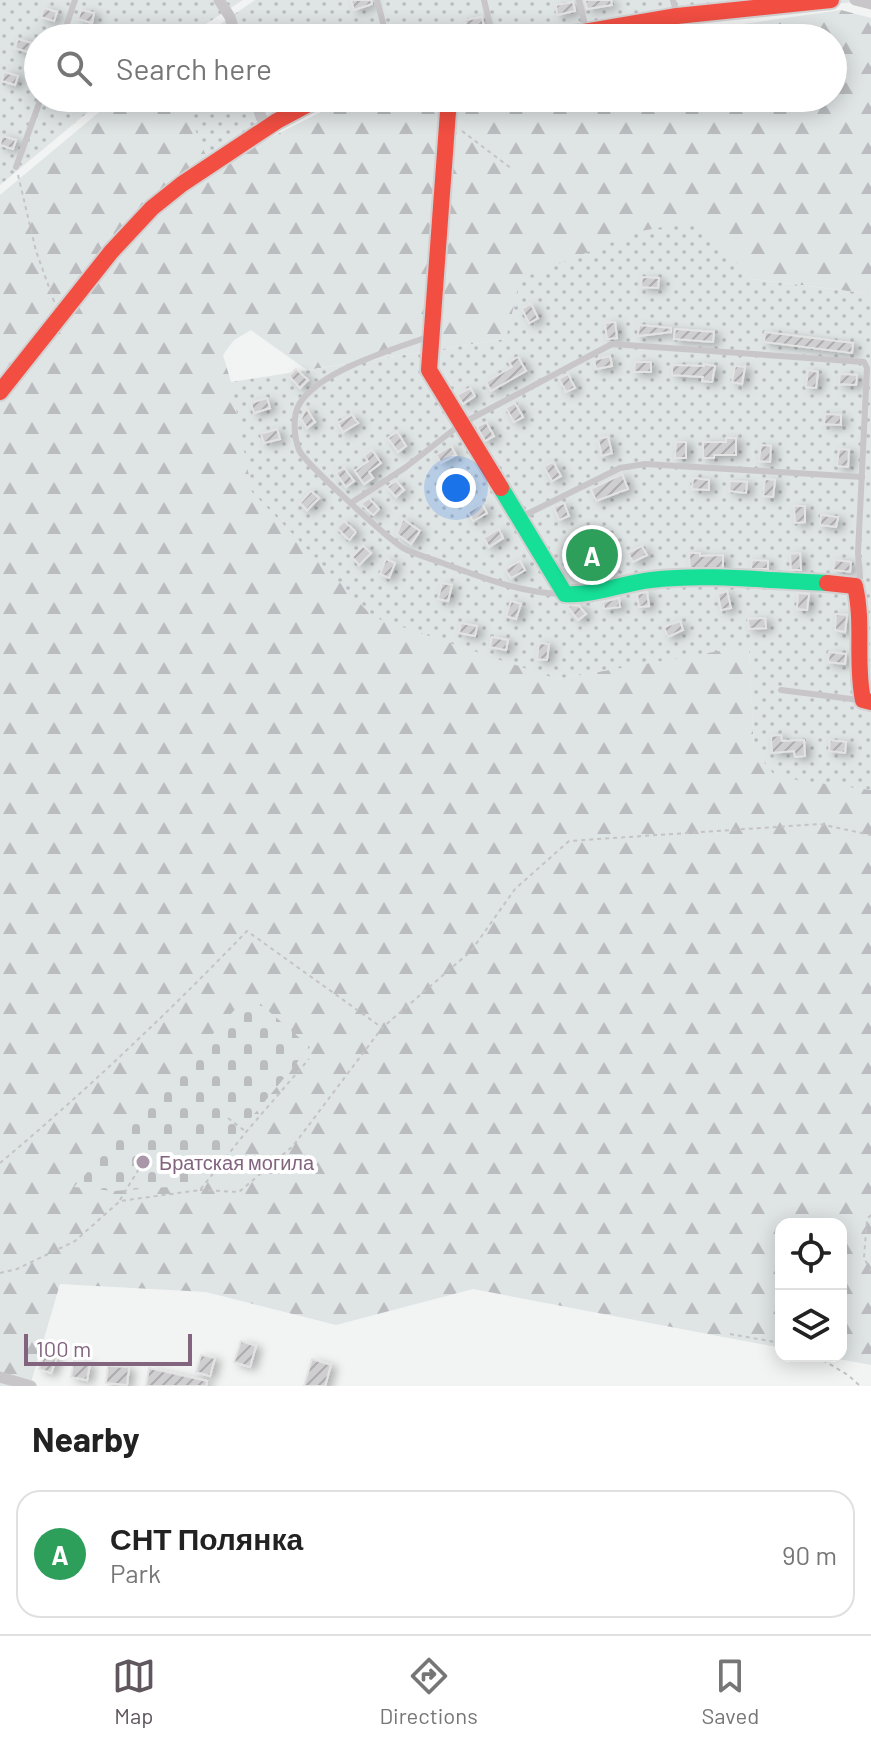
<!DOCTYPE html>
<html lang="en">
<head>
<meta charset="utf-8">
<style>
  :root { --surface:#fff; --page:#f6f6f6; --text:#222; --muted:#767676; --line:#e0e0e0; --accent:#5f565e }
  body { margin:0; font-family:Barlow,sans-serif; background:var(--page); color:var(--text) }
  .controls { position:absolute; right:24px; bottom:24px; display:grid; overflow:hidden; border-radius:16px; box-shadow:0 4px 20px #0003 }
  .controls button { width:72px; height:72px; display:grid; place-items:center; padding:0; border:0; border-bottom:2px solid var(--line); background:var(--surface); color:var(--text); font:40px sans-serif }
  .scale { position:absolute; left:24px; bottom:20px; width:168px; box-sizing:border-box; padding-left:8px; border:4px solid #82647f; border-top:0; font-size:22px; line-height:28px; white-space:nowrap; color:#82647f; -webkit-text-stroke:6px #fff; paint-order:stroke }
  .you { position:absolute; left:456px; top:488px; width:28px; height:28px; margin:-20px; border:6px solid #fff; border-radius:50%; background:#1a73e8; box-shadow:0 0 0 12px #1a73e833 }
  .badge { display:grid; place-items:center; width:52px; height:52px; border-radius:50%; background:var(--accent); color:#fff; font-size:26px; font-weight:700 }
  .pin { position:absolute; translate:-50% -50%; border:4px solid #fff; box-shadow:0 2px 8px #0006 }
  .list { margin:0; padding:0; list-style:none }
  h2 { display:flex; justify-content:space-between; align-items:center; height:104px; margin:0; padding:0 32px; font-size:34px }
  h2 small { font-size:26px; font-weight:400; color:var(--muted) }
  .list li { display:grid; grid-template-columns:52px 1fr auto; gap:24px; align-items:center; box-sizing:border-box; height:128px; margin:0 16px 16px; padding:0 16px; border:2px solid var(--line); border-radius:24px }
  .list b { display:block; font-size:30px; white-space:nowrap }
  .list p { margin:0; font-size:26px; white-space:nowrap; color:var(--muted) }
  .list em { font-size:26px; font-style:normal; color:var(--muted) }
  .icon { flex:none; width:44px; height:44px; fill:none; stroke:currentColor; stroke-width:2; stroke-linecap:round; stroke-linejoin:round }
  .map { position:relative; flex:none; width:871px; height:1386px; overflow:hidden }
  .search { position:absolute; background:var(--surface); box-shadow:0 4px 20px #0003; left:24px; right:24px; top:24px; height:88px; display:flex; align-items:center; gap:20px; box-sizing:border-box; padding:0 28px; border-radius:44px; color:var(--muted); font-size:30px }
  .sheet { height:248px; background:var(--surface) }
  nav { display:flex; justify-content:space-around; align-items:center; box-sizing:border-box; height:112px; border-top:2px solid var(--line); background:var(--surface); font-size:22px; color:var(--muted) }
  nav a { display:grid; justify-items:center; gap:4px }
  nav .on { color:var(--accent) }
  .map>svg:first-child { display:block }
  .forest { fill:url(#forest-firs) }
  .cemetery { fill:url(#cemetery-stones) }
  .park { fill:url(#park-dots) }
  .building { fill:url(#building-hatch); stroke:#e2e3e2; stroke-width:2; filter:url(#shadow) }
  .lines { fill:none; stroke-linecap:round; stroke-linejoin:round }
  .fast-casing { stroke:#d2d0d1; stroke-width:20 }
  .jam-casing { stroke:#d2d0d1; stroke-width:20 }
  .path { stroke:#c5c4c5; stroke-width:2; stroke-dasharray:4 4; stroke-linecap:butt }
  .lane { stroke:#c8c6c8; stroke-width:6 }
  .street { stroke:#c8c6c8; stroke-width:11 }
  .fast { stroke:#16e098; stroke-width:16 }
  .jam { stroke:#f24e42; stroke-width:16 }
  .poi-dot { fill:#a996a8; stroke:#fff; stroke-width:3 }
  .labels { text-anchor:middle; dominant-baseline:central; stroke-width:8; stroke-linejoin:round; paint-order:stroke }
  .poi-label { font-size:20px; fill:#82647f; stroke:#fff; text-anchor:start }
</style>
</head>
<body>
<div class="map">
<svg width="871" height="1386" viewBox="0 0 871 1386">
  <defs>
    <pattern id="forest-firs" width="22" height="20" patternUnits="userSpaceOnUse" patternTransform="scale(2)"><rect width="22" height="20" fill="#dfe4e5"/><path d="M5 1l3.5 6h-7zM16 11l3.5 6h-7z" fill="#babcbf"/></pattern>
    <pattern id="cemetery-stones" width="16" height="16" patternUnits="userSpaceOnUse" patternTransform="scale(2)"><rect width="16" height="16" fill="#dfe4e5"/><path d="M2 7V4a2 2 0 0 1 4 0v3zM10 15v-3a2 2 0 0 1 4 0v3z" fill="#babcbf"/></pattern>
    <pattern id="park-dots" width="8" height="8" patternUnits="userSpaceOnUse" patternTransform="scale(2)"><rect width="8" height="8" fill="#dfe4e5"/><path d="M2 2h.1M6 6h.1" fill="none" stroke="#babcbf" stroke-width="1.8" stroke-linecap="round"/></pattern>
    <pattern id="building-hatch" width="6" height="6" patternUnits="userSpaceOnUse" patternTransform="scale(2)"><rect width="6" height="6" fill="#cfced0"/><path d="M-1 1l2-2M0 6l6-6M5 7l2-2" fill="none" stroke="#adabae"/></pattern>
    <filter id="shadow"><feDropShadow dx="5.5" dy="3" stdDeviation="4" flood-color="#0004"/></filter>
  </defs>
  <rect width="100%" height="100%" fill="#f2f4f3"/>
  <path class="forest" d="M 841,10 L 871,18 L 871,294 L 752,279 L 694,221 L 506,339 L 307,370 L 251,330 L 234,340 L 223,355 L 231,382 L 557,679 L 749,645 L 754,749 L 776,776 L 871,790 L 871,1365 L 822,1356 L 841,1356 L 841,1224 L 781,1224 L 781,1348 L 473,1289 L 336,1325 L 206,1292 L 60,1284 L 30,1386 L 0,1386 L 0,195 L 116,98 L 180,98 L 218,164 L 349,98 L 833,98 L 833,38 L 645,38 Z"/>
  <path class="cemetery" d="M 249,994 L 310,1047 L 195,1185 L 114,1191 L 74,1187 Z"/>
  <g class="park">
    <path d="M 0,0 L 243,0 L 184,38 L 38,38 L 38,98 L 105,98 L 0,185 Z"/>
    <path d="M 255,0 L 871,0 L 541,38 L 200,38 Z"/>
    <path d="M 182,98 L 327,98 L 209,163 Z"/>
    <path d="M 695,221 L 752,279 L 871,294 L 871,790 L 776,777 L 754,750 L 749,646 L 557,679 L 373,617 L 252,492 L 231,382 L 506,339 L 520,279 L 641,231 Z"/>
  </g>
  <g class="building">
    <path d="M 351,0 L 371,0 L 372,4 L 354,10 Z"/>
    <path d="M 585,0 L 611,0 L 612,5 L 587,9 Z"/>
    <path d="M 573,2 L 575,11 L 557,15 L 556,5 Z"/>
    <path d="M 44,8 L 57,12 L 54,21 L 41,17 Z"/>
    <path d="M 81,10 L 94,13 L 92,23 L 78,19 Z"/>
    <path d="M 482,17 L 484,27 L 467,30 L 465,20 Z"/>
    <path d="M 18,39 L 31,43 L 28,52 L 15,48 Z"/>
    <path d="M 4,72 L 18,76 L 15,85 L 2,81 Z"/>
    <path d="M 2,136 L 16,140 L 13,149 L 0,145 Z"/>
    <path d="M 642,277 L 659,278 L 658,288 L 641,287 Z"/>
    <path d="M 531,304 L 538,318 L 529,323 L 522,309 Z"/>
    <path d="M 615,322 L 617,338 L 607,339 L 605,323 Z"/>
    <path d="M 639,325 L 671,328 L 671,332 L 638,336 Z"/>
    <path d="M 675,329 L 714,332 L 713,342 L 674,339 Z"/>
    <path d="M 765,332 L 853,343 L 852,353 L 764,342 Z"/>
    <path d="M 610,356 L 612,366 L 596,369 L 594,360 Z"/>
    <path d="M 518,357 L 526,371 L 491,391 L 486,382 L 512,367 L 509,362 Z"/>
    <path d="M 635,362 L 651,362 L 651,372 L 634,372 Z"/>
    <path d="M 704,364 L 715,366 L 712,382 L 702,381 L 703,377 L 672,375 L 672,365 L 704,366 Z"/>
    <path d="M 735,366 L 745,367 L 742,384 L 732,382 Z"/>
    <path d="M 296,369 L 308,380 L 300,388 L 289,376 Z"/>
    <path d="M 808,370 L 818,372 L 816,388 L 806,387 Z"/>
    <path d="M 568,374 L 575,388 L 566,392 L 559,379 Z"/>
    <path d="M 840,374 L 857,375 L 856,385 L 839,384 Z"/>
    <path d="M 470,388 L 475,396 L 463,404 L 457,395 Z"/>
    <path d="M 267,398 L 270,408 L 254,413 L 251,403 Z"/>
    <path d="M 515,403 L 523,417 L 514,422 L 506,408 Z"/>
    <path d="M 306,408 L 315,422 L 307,428 L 301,419 Z"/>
    <path d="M 825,414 L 841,415 L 841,425 L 824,424 Z"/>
    <path d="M 352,415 L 358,423 L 343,432 L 338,423 Z"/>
    <path d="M 486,422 L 494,436 L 485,441 L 477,427 Z"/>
    <path d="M 277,429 L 280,439 L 264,443 L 261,434 Z"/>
    <path d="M 397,432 L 406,446 L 398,452 L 388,438 Z"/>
    <path d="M 608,437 L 612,453 L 602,456 L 598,439 Z"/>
    <path d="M 726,438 L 736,438 L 736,455 L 714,455 L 714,458 L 703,458 L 703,442 L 726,442 Z"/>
    <path d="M 676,442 L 686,442 L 686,458 L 675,458 Z"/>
    <path d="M 761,445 L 771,446 L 770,462 L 759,461 Z"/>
    <path d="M 451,446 L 456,455 L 441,463 L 436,455 Z"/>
    <path d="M 839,449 L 849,450 L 848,467 L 837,466 Z"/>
    <path d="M 372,450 L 381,463 L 369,472 L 373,478 L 364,484 L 355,471 L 368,461 L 364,456 Z"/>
    <path d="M 553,462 L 561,476 L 552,481 L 544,467 Z"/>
    <path d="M 344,468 L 354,481 L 346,487 L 336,473 Z"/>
    <path d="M 622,474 L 628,489 L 596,501 L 591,489 Z"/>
    <path d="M 465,477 L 470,486 L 456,494 L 451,485 Z"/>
    <path d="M 693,478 L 709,480 L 709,490 L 692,489 Z"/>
    <path d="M 765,479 L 775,480 L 773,497 L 763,496 Z"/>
    <path d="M 396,481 L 404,490 L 396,497 L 387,487 Z"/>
    <path d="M 730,481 L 747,482 L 746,493 L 729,491 Z"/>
    <path d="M 311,491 L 319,498 L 307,510 L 300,503 Z"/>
    <path d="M 369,498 L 379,509 L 373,515 L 361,504 Z"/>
    <path d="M 564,503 L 569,516 L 559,520 L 554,507 Z"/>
    <path d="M 482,504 L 487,513 L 473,521 L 468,512 Z"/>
    <path d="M 794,506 L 805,506 L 805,522 L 795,523 Z"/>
    <path d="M 821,515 L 838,517 L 836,527 L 820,525 Z"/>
    <path d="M 403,519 L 420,531 L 411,544 L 397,534 Z"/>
    <path d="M 344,521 L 356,532 L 349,540 L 337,528 Z"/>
    <path d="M 499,529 L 503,538 L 489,547 L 484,538 Z"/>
    <path d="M 580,537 L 585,546 L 570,554 L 565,545 Z"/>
    <path d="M 363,546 L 371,553 L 359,565 L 352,557 Z"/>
    <path d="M 642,546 L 647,555 L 633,562 L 628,553 Z"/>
    <path d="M 689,553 L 700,553 L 700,556 L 723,555 L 723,568 L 690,568 Z"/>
    <path d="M 800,553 L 801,570 L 791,570 L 790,554 Z"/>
    <path d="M 386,559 L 395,563 L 389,578 L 380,574 Z"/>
    <path d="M 752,560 L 768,561 L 768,569 L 751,569 Z"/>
    <path d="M 835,560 L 851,562 L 850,572 L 833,570 Z"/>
    <path d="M 520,561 L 525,570 L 511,578 L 505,569 Z"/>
    <path d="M 605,561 L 609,570 L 595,578 L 590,569 Z"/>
    <path d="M 442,583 L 452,585 L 448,601 L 438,599 Z"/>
    <path d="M 727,591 L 731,608 L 721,610 L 718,594 Z"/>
    <path d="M 647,592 L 649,606 L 639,607 L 637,594 Z"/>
    <path d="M 798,593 L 809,594 L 807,610 L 797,609 Z"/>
    <path d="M 619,598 L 620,607 L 604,609 L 603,602 Z"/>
    <path d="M 511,601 L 521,604 L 516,619 L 506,616 Z"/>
    <path d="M 570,605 L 579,606 L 586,614 L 578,620 L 568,607 Z"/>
    <path d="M 836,614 L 847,615 L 845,632 L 835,630 Z"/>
    <path d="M 765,618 L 766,628 L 749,629 L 748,619 Z"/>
    <path d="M 680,621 L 683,630 L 668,637 L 664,627 Z"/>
    <path d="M 461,623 L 477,626 L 475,636 L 459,633 Z"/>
    <path d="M 492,637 L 508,640 L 506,650 L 490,647 Z"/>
    <path d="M 539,643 L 549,644 L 547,660 L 537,659 Z"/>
    <path d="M 829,652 L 846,654 L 845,664 L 828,662 Z"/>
    <path d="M 781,735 L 782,741 L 804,740 L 805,756 L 795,757 L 794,751 L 772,753 L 771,736 Z"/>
    <path d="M 830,740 L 846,742 L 845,753 L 829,751 Z"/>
    <path d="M 241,1341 L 256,1346 L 250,1367 L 234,1362 Z"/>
    <path d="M 45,1353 L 57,1357 L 51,1373 L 39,1369 Z"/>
    <path d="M 201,1355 L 215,1358 L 210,1376 L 196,1372 Z"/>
    <path d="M 312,1359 L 331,1365 L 325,1386 L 304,1386 Z"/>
    <path d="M 74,1361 L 90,1364 L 87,1380 L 71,1377 Z"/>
    <path d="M 108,1366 L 129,1367 L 127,1385 L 106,1383 Z"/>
    <path d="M 149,1368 L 207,1381 L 206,1386 L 146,1386 Z"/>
  </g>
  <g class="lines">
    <g class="fast-casing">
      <path id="fast" d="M 501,488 L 565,594 C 595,596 622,583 651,580 C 709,573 769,581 827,583"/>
    </g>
    <g class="jam-casing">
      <g id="jam">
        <path d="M 549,38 L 677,16 L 831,0"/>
        <path d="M 449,98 L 429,370 L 501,488"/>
        <path d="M 0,392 L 111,252 L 152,208 L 182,184 L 277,121 L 320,98"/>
        <path d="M 827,583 L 855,586 C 864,624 855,662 863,700 L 871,702"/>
      </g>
    </g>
    <g class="path">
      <path d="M 410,98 L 434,111"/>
      <path d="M 462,131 L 512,169"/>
      <path d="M 18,175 L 36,251 L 55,304"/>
      <path d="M 228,1118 L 245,1131"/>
      <path d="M 0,1163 C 87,1090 168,1013 247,931 L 381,1027"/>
      <path d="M 200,1190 L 239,1192 L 293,1146 L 382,1028 L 471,951 L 515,889 L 569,841 L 820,824 L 871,835"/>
      <path d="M 120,1200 L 143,1162"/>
      <path d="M 871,1215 L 867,1219 L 864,1258 L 871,1271"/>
      <path d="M 0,1273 L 17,1269 L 75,1241 L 120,1201 L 200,1190 L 246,1132 L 309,1059"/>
      <path d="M 730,1334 L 781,1343"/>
      <path d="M 816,1356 L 848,1375 L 860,1386"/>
    </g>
    <g class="lane">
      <path d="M 377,0 L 387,38"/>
      <path d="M 484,0 L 493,38"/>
      <path d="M 579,0 L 586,29"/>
      <path d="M 673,0 L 677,16"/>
      <path d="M 62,38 L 75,0"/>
      <path d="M 16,167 L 41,98"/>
      <path d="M 428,337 C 393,349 320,371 300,403 C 292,415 294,437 299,450 C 304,462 391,542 405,549 C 417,555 432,559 445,564 C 483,578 522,593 562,594"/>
      <path d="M 351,503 L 406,467 L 461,424 L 612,344 L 864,362 L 867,368 L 858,553 L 860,577 L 855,586"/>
      <path d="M 519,518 L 620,468 L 645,464 L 862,477"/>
      <path d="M 781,690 L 859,700"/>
    </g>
    <g class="street">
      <path d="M 219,0 L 230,17 L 236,38"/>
      <path d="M 855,0 L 871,4"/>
      <path d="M 255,98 L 261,117 L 268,127"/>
      <path d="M 0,1377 L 31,1386"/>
    </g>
    <use href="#fast" class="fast"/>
    <use href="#jam" class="jam"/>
  </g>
  <circle class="poi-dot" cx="143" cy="1162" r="8"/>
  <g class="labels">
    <g class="poi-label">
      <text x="159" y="1162">Братская могила</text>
    </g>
  </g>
</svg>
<div class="controls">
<button><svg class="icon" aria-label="locate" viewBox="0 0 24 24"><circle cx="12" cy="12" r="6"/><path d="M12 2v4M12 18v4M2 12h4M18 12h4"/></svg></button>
<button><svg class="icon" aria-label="layers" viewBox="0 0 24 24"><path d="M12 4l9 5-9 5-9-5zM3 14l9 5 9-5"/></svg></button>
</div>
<div class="scale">100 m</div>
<div class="you"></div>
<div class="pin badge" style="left:592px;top:555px;background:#2e9e5b">A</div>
<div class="search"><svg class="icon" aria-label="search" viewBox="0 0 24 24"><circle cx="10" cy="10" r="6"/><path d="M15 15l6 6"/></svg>Search here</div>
</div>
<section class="sheet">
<h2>Nearby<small></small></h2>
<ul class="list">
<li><span class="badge" style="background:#2e9e5b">A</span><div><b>СНТ Полянка</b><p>Park</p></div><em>90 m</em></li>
</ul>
</section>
<nav>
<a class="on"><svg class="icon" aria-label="map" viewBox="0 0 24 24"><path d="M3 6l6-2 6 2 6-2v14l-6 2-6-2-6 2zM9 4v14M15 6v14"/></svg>Map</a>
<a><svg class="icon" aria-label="directions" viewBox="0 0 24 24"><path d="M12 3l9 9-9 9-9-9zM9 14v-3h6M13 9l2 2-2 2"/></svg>Directions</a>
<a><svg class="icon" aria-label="saved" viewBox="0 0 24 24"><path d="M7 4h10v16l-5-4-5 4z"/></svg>Saved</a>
</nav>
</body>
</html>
